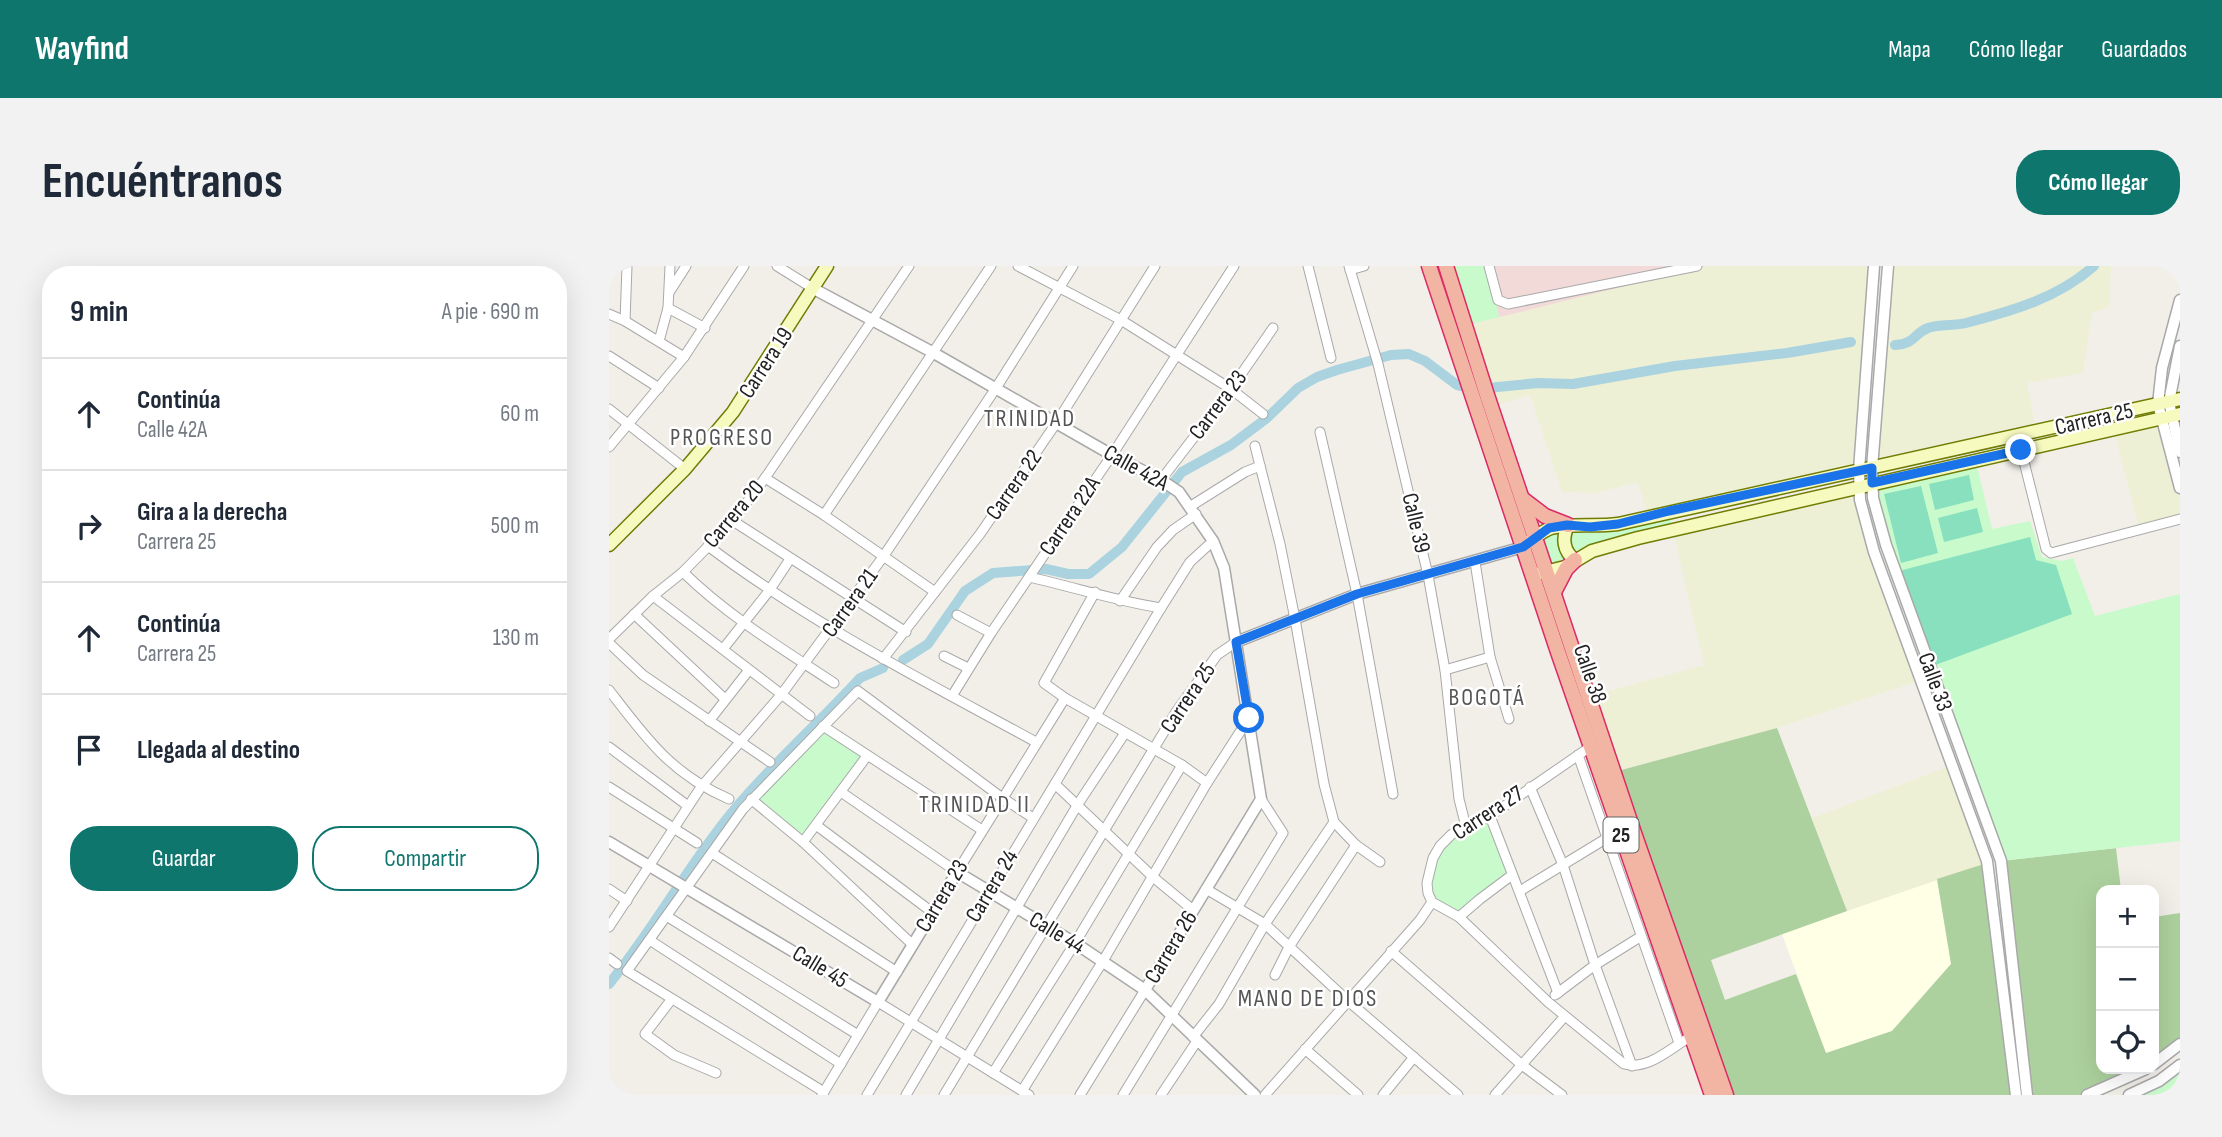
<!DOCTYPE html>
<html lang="es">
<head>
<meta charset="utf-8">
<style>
  :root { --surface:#fff; --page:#f2f2f3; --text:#1f2937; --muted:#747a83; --line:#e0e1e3; --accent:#0f766e }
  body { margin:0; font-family:"Sofia Sans Condensed",sans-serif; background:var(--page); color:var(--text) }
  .controls { position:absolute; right:21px; bottom:21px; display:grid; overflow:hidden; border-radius:14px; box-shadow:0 7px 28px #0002 }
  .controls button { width:63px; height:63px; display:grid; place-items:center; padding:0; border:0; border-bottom:2px solid var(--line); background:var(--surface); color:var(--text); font:35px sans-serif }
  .stop { position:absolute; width:21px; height:21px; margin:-16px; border:5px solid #1a73e8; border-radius:50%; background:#fff }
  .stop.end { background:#1a73e8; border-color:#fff; box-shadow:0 2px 7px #0008 }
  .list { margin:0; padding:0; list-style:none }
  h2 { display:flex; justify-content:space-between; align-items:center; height:91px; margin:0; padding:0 28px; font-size:30px }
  h2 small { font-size:23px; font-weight:400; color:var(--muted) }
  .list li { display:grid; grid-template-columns:46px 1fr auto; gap:21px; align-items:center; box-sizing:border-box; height:112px; padding:0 28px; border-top:2px solid var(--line) }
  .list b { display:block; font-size:26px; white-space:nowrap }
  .list p { margin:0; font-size:23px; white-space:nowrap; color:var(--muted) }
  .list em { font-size:23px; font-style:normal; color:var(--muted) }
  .actions { display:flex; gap:14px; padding:21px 28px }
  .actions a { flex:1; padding:16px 0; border:2px solid var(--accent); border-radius:28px; text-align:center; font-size:24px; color:var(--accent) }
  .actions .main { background:var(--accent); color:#fff }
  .icon { flex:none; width:38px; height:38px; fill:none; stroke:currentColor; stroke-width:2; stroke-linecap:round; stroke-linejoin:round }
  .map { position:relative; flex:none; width:1571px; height:829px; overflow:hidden; border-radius:28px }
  header { display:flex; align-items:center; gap:42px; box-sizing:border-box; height:98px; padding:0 35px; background:var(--accent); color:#fff }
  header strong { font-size:33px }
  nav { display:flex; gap:38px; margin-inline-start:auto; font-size:24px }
  .intro { display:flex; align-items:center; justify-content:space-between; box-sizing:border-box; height:168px; padding:0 42px }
  h1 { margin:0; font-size:49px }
  .button { padding:18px 32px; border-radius:28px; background:var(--accent); color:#fff; font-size:24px; font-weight:700 }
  main { display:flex; gap:42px; padding:0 42px }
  aside { flex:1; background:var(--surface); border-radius:28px; box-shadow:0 7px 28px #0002 }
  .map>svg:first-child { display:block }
  .commercial { fill:#f2dad9 }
  .education { fill:#ffffe5 }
  .farmland { fill:#eef0d5 }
  .forest { fill:#add19e }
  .park { fill:#c8facc }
  .pitch { fill:#88e0be }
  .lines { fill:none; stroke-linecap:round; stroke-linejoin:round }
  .canal { stroke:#aad3df; stroke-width:10 }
  .minor-casing { stroke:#a9a9a9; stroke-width:11 }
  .tertiary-casing { stroke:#a9a9a9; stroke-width:13 }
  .secondary-casing { stroke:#707d05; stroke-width:15 }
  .trunk-casing { stroke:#dc2a67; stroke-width:17 }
  .minor { stroke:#fff; stroke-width:9 }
  .tertiary { stroke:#fff; stroke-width:10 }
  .secondary { stroke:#f7fabf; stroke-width:12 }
  .trunk { stroke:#f2b4a3; stroke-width:14 }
  .route { stroke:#1a73e8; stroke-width:9 }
  .labels { text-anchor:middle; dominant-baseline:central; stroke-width:5; stroke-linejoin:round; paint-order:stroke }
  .shield { fill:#fff; stroke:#646464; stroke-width:2 }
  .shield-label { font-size:21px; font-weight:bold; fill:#222 }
  .street-label { font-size:23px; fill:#222; stroke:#fff }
  .neighbourhood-label { font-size:24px; letter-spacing:2px; fill:#555; stroke:#fff }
</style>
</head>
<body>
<header>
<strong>Wayfind</strong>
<nav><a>Mapa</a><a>Cómo llegar</a><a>Guardados</a></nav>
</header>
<div class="intro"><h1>Encuéntranos</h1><a class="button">Cómo llegar</a></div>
<main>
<aside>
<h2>9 min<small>A pie · 690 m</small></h2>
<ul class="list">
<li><svg class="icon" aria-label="ahead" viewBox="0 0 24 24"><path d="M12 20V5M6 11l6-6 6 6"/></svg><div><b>Continúa</b><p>Calle 42A</p></div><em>60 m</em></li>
<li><svg class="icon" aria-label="right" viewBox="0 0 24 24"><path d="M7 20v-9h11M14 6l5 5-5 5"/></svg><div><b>Gira a la derecha</b><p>Carrera 25</p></div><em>500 m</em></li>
<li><svg class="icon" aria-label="ahead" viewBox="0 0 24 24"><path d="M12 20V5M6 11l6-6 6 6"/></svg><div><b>Continúa</b><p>Carrera 25</p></div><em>130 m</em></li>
<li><svg class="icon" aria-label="arrive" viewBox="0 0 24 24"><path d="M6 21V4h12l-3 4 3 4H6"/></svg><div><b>Llegada al destino</b></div></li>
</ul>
<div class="actions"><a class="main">Guardar</a><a>Compartir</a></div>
</aside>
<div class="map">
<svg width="1571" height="829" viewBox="0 0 1571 829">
  <rect width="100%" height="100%" fill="#f2efe9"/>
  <path class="commercial" d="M 871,0 L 1126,0 L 882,53 Z"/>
  <path class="education" d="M 1328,613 L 1342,698 L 1283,765 L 1217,788 L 1173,668 Z"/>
  <g class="farmland">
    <path d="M 1097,0 L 1265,0 L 1250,204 L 1040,251 L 1028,216 L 987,227 L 953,226 L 921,129 L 881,141 L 855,60 Z"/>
    <path d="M 1279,0 L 1502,0 L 1500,41 L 1483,47 L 1474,107 L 1418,117 L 1427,165 L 1263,202 Z"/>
    <path d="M 1551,152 L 1571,222 L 1571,253 L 1531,264 L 1504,163 Z"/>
    <path d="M 1251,220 L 1251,234 L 1310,415 L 1168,462 L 1005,506 L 981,430 L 1095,399 L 1064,265 Z"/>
    <path d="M 1341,500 L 1378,597 L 1238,645 L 1203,552 Z"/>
  </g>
  <g class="forest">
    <path d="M 1168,462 L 1238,645 L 1102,694 L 1116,734 L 1187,708 L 1217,787 L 1283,765 L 1342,698 L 1328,613 L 1378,597 L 1407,829 L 1117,829 L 1005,506 Z"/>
    <path d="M 1507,582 L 1512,624 L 1492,624 L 1492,803 L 1537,803 L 1478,829 L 1418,829 L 1392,595 Z"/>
    <path d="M 1571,647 L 1571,778 L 1545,798 L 1545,651 Z"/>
  </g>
  <g class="park">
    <path d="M 837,0 L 880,0 L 890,51 L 855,60 Z"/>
    <path d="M 1363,195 L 1369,204 L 1383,263 L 1421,255 L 1433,291 L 1453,295 L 1464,292 L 1486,350 L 1571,328 L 1571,575 L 1392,595 L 1277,279 L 1263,217 Z"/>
    <path d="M 1060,245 L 1064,265 L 937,304 L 925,267 Z"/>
    <path d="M 214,460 L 258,490 L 194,576 L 142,533 Z"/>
    <path d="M 881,550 L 903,609 L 850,651 L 823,636 L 818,617 L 831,580 Z"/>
    <path d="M 1571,799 L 1571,829 L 1520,829 Z"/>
  </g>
  <g class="pitch">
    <path d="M 1360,209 L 1365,234 L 1326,244 L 1320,218 Z"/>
    <path d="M 1312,220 L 1329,287 L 1292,297 L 1275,228 Z"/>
    <path d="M 1368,242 L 1374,266 L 1335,276 L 1329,252 Z"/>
    <path d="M 1421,271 L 1427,294 L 1447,299 L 1463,348 L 1321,401 L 1286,306 Z"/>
  </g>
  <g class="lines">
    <g class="canal">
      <path d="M 1286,79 C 1306,78 1304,68 1319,62 C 1330,58 1345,60 1357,57 C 1403,45 1449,32 1485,0"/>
      <path d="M 294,394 L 319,378 L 356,325 L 384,307 L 437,303 L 459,308 L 480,308 L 513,281 L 573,206 L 622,179 L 658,152 L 689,122 L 708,111 L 728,104 L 782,89 L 800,88 L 816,95 L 848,119 L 868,123 L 929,117 L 964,118 L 1066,100 L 1178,87 L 1242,76"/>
      <path d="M 0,718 C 45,663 79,599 125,544 C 164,497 210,457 251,412 L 274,402"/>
    </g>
    <g class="minor-casing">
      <g id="minor">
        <path d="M 168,0 L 205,23"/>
        <path d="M 409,0 L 512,54 L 622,123 L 654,148"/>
        <path d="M 699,0 L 722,92"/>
        <path d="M 740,0 L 769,98 L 819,309 L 836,404 L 850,533 L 857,561"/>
        <path d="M 880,0 L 889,34 L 899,38 L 1088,0"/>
        <path d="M 741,4 L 755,0"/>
        <path d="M 61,25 L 77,0"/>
        <path d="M 59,42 L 96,62"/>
        <path d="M 0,48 L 16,55 L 75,91"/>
        <path d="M 16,55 L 18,0"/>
        <path d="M 50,75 L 59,42 L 61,0"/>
        <path d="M 0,90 L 50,122"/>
        <path d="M 0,143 L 76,203"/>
        <path d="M 711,166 L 748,328 L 784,528"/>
        <path d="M 646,180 L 671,278 L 686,353 L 715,518 L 725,556 L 747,579 L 771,596"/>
        <path d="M 0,181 L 75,91 L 135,0"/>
        <path d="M 1412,184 L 1437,283 L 1442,287 L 1571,253"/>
        <path d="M 156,212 L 215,249 L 326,326"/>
        <path d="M 552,214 L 622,123 L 664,62"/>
        <path d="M 582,240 L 636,206 L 651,200"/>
        <path d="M 215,249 L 382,0"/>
        <path d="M 124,255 L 297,366"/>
        <path d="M 99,280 C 201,357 315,415 427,476"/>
        <path d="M 866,296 L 881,391 L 900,453"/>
        <path d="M 74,306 C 119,350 172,382 225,417"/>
        <path d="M 420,311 C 465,321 507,335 552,342"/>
        <path d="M 486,326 L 435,417 L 456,432 L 573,499 L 598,517"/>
        <path d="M 44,330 L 201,450"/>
        <path d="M 511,335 L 548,281 L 564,264 L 587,248"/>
        <path d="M 25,348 L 116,433"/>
        <path d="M 348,349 L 382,367"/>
        <path d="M 0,373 L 44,330 L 74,306 L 124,255 L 156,212 L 300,0"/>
        <path d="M 0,377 L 34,409 L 161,496"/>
        <path d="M 114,383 L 160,325 L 181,293"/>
        <path d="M 335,390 L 359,402"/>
        <path d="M 274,393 L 371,268 L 448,156 L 546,0"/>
        <path d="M 836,404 L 881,391"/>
        <path d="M 0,424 C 37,472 62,508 120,533"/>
        <path d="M 343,430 L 382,367 L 503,189 L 625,0"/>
        <path d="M 100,455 L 140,404"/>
        <path d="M 214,460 L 373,564"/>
        <path d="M 0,481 L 79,540"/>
        <path d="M 969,489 L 1070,777"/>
        <path d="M 446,518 L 544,611 L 584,644"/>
        <path d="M 0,521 L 88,577"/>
        <path d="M 921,521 L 954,599 L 986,699 L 1023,800"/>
        <path d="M 232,526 L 348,606 L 456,432"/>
        <path d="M 142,533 L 194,576 L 304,679"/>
        <path d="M 881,550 L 949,727"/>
        <path d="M 207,559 L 323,646"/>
        <path d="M 194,576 L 258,490"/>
        <path d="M 103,587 L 288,706"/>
        <path d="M 0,623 L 18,635"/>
        <path d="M 597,623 L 656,658 L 738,734 L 849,829"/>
        <path d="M 911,625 L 998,572"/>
        <path d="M 823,636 L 850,651 L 939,736 L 1015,798 C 1040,805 1062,781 1083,770"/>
        <path d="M 59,651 L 249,769"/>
        <path d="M 850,651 L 871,633 L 903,609"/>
        <path d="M 0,661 L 92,521 L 172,429 L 274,291 L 387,122 L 464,0"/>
        <path d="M 42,675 L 232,798"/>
        <path d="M 782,685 L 913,799 L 953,829"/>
        <path d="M 0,692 L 8,698"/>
        <path d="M 666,709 L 680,681 L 747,579"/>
        <path d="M 946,729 L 986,699 L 1031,671"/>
        <path d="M 62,734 L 36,768 L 65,789 L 107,807"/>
        <path d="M 584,771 L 610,738 L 656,658 L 725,556"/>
        <path d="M 696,783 L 749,829"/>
        <path d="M 384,807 L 466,677 L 573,499"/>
        <path d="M 413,825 L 494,695 L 598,517 L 640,452"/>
        <path d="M 215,826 L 18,705 L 134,543 L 249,425 L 392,531 L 424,552"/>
        <path d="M 213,829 L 269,736 L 420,829"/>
        <path d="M 258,829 L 552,342 L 581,296 L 604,275"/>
        <path d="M 297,829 L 469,538 L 516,467"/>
        <path d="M 335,829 L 567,446 L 608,389 L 627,376"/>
        <path d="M 471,829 L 536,724"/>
        <path d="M 514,829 L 674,567 L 652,533"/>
        <path d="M 552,829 L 588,775"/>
        <path d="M 656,829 L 811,654 L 823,636 L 819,627 L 818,617 L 824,592 L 831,580 L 843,568 L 881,550 L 981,481"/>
        <path d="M 774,829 L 805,791"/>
        <path d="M 886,829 L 956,750"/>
      </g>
    </g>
    <g class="tertiary-casing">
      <g id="tertiary">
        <path d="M 1265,0 L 1250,204 L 1251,234 L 1265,286 L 1378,595 L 1407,829"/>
        <path d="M 1279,0 L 1263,202 L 1264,232 L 1277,279 L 1392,595 L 1418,829"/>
        <path d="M 205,23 L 323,86 L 503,189 L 552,214 L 570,226 L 604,275 L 615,302 L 652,533 L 536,724"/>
        <path d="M 1571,34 L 1553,102 L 1549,138 L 1571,222"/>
        <path d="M 1571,80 L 1560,136 L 1571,186"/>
        <path d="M 627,376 L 748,328 L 914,281"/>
        <path d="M 0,576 L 269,736 L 348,606 L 466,677 L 536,724 L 646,829"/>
        <path d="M 1545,798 L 1571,778"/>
        <path d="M 1478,829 L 1537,803"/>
        <path d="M 1520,829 L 1550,815 L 1571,799"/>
      </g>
    </g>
    <g class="secondary-casing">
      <g id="secondary">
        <path d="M 959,259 C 953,272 954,285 966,294"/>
        <path d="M 918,277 C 926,272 933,265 942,262 C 960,257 988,261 1009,258 L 1571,133"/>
        <path d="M 0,279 L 76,203 L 124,146 L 218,0"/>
        <path d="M 928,308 L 956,301 L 983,285 L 1029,272 L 1571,148"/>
      </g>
    </g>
    <g class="trunk-casing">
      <g id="trunk">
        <path d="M 820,0 L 949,386 L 1103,829"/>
        <path d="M 837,0 L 878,129 L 1025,567 L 1117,829"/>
        <path d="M 915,234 L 936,250 L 959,259"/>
        <path d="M 945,326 L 957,303 L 966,294"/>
      </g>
    </g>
    <use href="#minor" class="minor"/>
    <use href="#tertiary" class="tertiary"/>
    <use href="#secondary" class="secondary"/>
    <use href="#trunk" class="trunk"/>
  </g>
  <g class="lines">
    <path class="route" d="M 640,452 L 627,376 L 748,328 L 914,281 L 940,262 L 958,259 L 981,261 L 1009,258 L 1060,245 L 1263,202 L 1263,217 L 1412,184"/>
  </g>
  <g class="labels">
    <rect class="shield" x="994.5" y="551.5" width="35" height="35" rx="5"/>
    <g class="shield-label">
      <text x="1012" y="569">25</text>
    </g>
    <g class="street-label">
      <text transform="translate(157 97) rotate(-57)">Carrera 19</text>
      <text transform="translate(609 139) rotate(-53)">Carrera 23</text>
      <text transform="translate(1485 153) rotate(-13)">Carrera 25</text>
      <text transform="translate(527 202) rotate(29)">Calle 42A</text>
      <text transform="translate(405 219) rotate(-55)">Carrera 22</text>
      <text transform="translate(125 248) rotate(-50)">Carrera 20</text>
      <text transform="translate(461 250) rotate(-56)">Carrera 22A</text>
      <text transform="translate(807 257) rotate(77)">Calle 39</text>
      <text transform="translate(241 337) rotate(-54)">Carrera 21</text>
      <text transform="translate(981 408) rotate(71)">Calle 38</text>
      <text transform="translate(1326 416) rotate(70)">Calle 33</text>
      <text transform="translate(579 432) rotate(-56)">Carrera 25</text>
      <text transform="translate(879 547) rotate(-33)">Carrera 27</text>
      <text transform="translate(383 620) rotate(-59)">Carrera 24</text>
      <text transform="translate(333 630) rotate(-59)">Carrera 23</text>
      <text transform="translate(448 667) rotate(31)">Calle 44</text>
      <text transform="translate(562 681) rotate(-59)">Carrera 26</text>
      <text transform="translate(211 701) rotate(31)">Calle 45</text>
    </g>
    <g class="neighbourhood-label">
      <text x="421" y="152">TRINIDAD</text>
      <text x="113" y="171">PROGRESO</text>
      <text x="878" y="431">BOGOTÁ</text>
      <text x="366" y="538">TRINIDAD II</text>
      <text x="699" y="732">MANO DE DIOS</text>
    </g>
  </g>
</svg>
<div class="controls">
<button>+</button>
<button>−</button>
<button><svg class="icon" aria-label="locate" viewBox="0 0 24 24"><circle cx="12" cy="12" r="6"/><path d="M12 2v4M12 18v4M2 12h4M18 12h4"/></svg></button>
</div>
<div class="stop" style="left:640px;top:452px"></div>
<div class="stop end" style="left:1412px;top:184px"></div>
</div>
</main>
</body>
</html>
